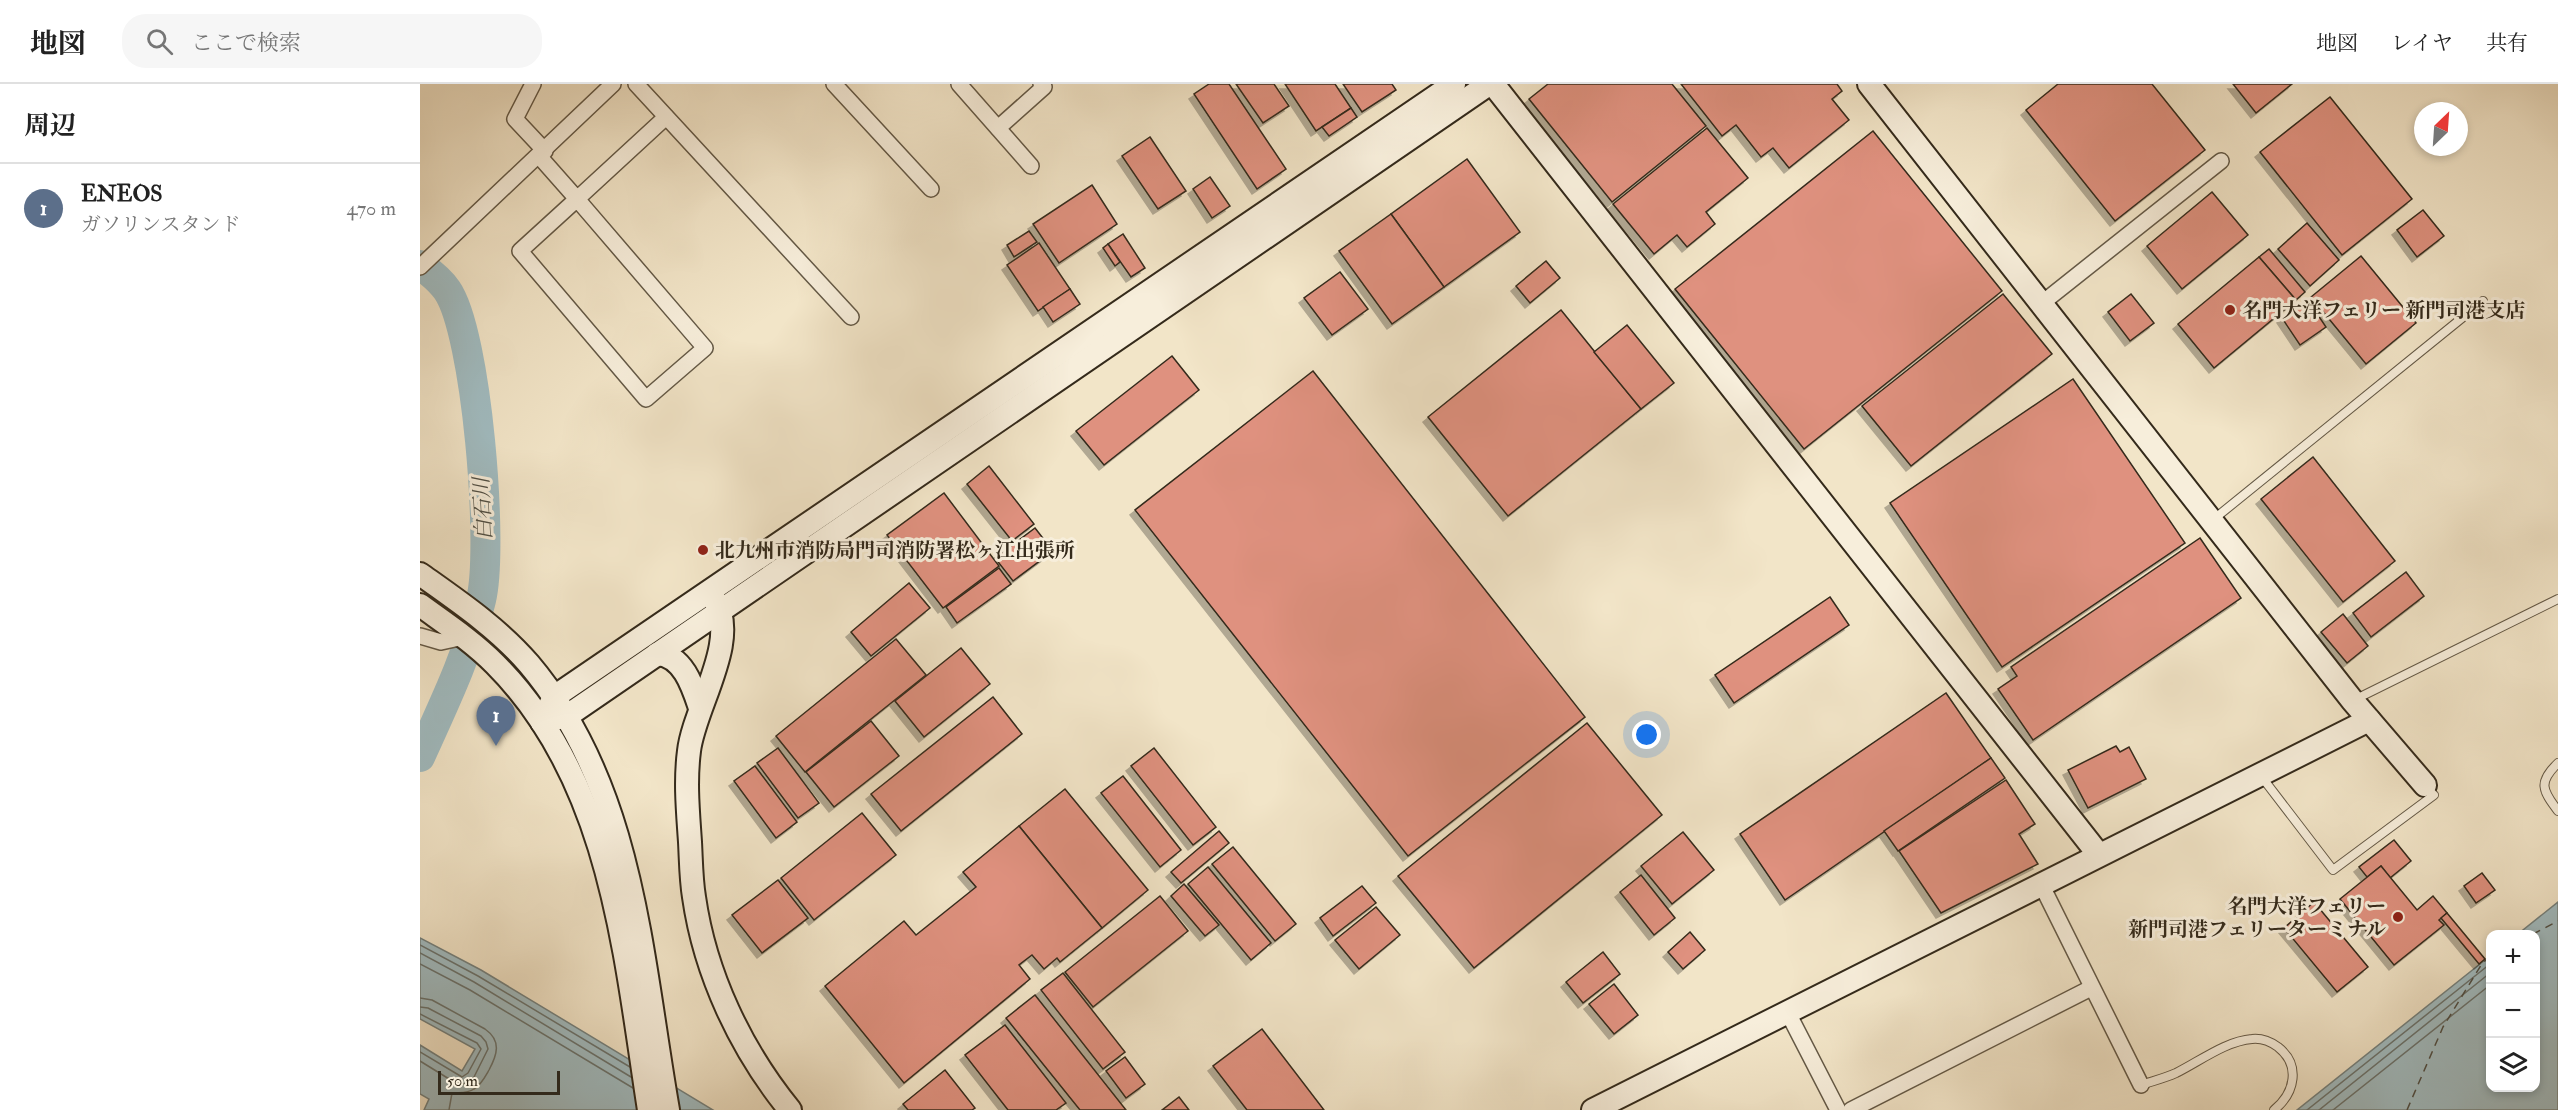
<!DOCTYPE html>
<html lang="ja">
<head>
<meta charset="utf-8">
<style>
  :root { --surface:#fff; --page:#f6f6f6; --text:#222; --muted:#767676; --line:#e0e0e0; --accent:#db2777 }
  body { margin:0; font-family:"IM FELL Double Pica","Noto Serif JP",serif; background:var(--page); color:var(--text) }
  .controls { position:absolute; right:18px; bottom:18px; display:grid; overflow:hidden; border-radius:12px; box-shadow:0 3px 9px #0003 }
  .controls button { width:54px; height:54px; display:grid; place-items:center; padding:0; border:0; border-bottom:2px solid var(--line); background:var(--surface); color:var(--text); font:30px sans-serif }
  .compass { position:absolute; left:1994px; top:18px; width:54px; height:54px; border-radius:50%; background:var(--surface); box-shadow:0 3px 9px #0003; rotate:25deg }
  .scale { position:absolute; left:18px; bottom:15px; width:122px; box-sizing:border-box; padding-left:6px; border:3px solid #342a1b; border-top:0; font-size:16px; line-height:21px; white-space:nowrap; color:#342a1b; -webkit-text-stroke:4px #f7eedb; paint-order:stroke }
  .you { position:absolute; left:1227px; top:651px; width:21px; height:21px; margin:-15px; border:4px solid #fff; border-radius:50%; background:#1a73e8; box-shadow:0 0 0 9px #1a73e833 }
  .badge { display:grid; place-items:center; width:39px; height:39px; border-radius:50%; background:var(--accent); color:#fff; font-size:20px; font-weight:700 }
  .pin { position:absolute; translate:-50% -50px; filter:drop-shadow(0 2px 3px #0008) }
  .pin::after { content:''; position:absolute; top:32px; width:21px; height:18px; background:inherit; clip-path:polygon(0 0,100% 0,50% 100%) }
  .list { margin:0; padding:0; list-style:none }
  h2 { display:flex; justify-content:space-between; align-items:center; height:78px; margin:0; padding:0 24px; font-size:26px }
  h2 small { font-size:20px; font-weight:400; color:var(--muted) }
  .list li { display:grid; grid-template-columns:39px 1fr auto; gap:18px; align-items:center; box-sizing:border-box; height:90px; padding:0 24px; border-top:2px solid var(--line) }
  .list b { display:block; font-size:22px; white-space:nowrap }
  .list p { margin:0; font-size:20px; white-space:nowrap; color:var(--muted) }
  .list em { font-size:20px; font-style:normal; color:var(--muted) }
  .icon { flex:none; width:33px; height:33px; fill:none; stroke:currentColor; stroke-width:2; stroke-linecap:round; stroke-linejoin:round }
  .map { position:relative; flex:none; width:2138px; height:1026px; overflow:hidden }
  header { display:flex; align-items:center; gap:36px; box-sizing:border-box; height:84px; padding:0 30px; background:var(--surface); border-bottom:2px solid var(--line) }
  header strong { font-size:28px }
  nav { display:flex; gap:33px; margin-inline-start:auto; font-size:21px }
  .search { width:420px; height:54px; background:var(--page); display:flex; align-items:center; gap:15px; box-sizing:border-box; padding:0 21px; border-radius:24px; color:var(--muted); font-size:22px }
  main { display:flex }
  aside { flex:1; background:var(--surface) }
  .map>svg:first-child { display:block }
  .water { fill:#a1bcc1; stroke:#75827f; stroke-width:1.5 }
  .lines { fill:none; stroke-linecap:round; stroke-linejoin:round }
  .shore { stroke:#6a736e; stroke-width:1.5 }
  .river { stroke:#a1bcc1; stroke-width:30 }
  .ferry { stroke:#4f4e44; stroke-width:1.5; stroke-dasharray:8 6; stroke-linecap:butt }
  .building { fill:#df917f; stroke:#342a1b; stroke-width:1.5; filter:url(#shadow) }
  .lane-casing { stroke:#645946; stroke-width:10 }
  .street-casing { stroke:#645946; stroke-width:18 }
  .secondary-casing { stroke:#342a1b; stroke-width:26 }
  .lane { stroke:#f7eedb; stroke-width:8 }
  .street { stroke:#f7eedb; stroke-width:15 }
  .secondary { stroke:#f7eedb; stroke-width:22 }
  .poi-dot { fill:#8f2418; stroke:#f7eedb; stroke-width:2 }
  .labels { text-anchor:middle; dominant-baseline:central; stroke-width:6; stroke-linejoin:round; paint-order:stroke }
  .poi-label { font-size:20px; font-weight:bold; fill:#342a1b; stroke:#f7eedb; text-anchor:start }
  .water-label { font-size:21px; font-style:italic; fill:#4f4e44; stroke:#f7eedb }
</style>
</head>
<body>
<header>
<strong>地図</strong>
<div class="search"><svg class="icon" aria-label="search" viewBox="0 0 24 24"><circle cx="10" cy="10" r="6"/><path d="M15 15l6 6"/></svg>ここで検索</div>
<nav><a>地図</a><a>レイヤ</a><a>共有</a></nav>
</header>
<main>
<aside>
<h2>周辺<small></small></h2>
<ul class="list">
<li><span class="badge" style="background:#5c6f8a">1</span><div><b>ENEOS</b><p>ガソリンスタンド</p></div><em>470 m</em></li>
</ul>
</aside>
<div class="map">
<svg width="2138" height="1026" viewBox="0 0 2138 1026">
  <defs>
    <filter id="shadow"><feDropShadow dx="-5" dy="5" stdDeviation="0" flood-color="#0004"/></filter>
  </defs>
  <rect width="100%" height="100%" fill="#f2e5c8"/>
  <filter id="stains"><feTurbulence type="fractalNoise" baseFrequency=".00333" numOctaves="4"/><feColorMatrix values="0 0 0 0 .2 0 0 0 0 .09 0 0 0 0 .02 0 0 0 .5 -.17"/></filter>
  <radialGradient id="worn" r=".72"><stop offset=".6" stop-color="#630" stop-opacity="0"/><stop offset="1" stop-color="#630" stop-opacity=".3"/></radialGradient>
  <g class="water">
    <path d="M 2138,818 L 2138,1026 L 1877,1026 L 2070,872 L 2070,1004 L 2116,1004 L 2116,850 L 2098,850 Z"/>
    <path d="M 0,854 L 61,886 L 293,1026 L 4,1026 L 9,1015 L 0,1010 L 0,961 L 42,987 L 55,965 L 0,935 Z"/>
  </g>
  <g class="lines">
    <g class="shore">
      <path d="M 0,861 L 58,892 L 210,983"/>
      <path d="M 0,869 L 54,898 L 211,993"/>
      <path d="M 0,880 L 50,906 L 213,1004"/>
      <path d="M 0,914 L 12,916 L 65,945 C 82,957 77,971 69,986 C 65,993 61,1001 54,1005 C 47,1010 39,1008 32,1009 L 29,1026"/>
      <path d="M 0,923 L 8,924 L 61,952 L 66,958 L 68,965 L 54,993 L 45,1000 L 34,998 L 0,977"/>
      <path d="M 0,930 L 57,959 L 61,965 L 48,989 L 42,993 L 0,968"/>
      <path d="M 1887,1026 L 2070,880"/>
      <path d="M 1899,1026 L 2070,889"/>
      <path d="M 1913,1026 L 2070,901"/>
    </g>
    <path class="river" d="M 0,181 C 10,188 20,196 27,206 C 57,249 74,464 61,516 C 48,571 23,622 0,673"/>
    <g class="ferry">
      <path d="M 2113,850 L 2138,837"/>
      <path d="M 1987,1026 L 2023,943 L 2063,878 L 2070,874"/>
    </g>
  </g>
  <g class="building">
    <path d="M 789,0 L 809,0 L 866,85 L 837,105 L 774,10 Z"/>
    <path d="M 816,0 L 854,0 L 869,22 L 843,39 Z"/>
    <path d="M 865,0 L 915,0 L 931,24 L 896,47 Z"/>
    <path d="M 923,0 L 972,0 L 976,6 L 942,28 Z"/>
    <path d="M 1128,0 L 1252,0 L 1286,42 L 1192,118 L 1109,15 Z"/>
    <path d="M 1261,0 L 1417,0 L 1422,7 L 1412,15 L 1429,36 L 1369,84 L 1353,64 L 1341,73 L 1316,41 L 1302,52 Z"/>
    <path d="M 1638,0 L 1732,0 L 1785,66 L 1695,137 L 1606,26 Z"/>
    <path d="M 1813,0 L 1872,0 L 1836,29 Z"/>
    <path d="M 1910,13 L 1992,115 L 1922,171 L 1840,68 Z"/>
    <path d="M 931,24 L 937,33 L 909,52 L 902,43 Z"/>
    <path d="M 1287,44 L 1328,94 L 1286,128 L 1295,140 L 1267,163 L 1257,151 L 1234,170 L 1193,120 Z"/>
    <path d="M 1453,47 L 1582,207 L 1384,365 L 1255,205 Z"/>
    <path d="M 730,53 L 766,107 L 738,125 L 702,72 Z"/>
    <path d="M 1047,75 L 1100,148 L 1024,203 L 971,130 Z"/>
    <path d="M 790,93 L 810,122 L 792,134 L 773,105 Z"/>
    <path d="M 672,101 L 697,140 L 639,179 L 613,140 Z"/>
    <path d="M 1792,108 L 1828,151 L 1762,205 L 1727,162 Z"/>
    <path d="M 2003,126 L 2024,152 L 1997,173 L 1977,146 Z"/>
    <path d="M 971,130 L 1024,203 L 972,240 L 919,167 Z"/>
    <path d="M 1887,139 L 1919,176 L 1890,202 L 1858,165 Z"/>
    <path d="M 609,147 L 617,158 L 594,173 L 587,161 Z"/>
    <path d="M 703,150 L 725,184 L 711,193 L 688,160 Z"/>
    <path d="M 619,159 L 650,205 L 618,227 L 587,181 Z"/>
    <path d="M 688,160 L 700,178 L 695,182 L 683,164 Z"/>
    <path d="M 1849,165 L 1885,208 L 1876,216 L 1839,173 Z"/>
    <path d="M 1941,172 L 1996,239 L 1946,280 L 1891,213 Z"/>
    <path d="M 1839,173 L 1876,216 L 1794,284 L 1758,240 Z"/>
    <path d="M 1126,177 L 1140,194 L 1110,219 L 1096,202 Z"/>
    <path d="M 920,188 L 948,225 L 912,251 L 884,214 Z"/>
    <path d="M 650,205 L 660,220 L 633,238 L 623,223 Z"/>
    <path d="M 1583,210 L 1632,270 L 1491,382 L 1442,322 Z"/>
    <path d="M 1711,210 L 1734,239 L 1710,257 L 1688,228 Z"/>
    <path d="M 1888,216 L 1906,243 L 1880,261 L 1862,234 Z"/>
    <path d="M 1141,226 L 1221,325 L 1088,432 L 1008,333 Z"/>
    <path d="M 1207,241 L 1254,299 L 1221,325 L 1174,268 Z"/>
    <path d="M 752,272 L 779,306 L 684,381 L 656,347 Z"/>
    <path d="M 893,287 L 1165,633 L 988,772 L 715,426 Z"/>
    <path d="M 1653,295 L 1765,459 L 1582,583 L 1470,419 Z"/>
    <path d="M 1893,373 L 1975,477 L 1923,518 L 1841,415 Z"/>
    <path d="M 569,382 L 614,440 L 592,457 L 547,400 Z"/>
    <path d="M 524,409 L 579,482 L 523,524 L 467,451 Z"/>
    <path d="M 615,444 L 633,467 L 593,497 L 575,474 Z"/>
    <path d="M 1780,454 L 1821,514 L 1613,656 L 1578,605 L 1597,592 L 1591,583 Z"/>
    <path d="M 579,484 L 591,500 L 537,539 L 526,523 Z"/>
    <path d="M 1986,488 L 2004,512 L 1951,553 L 1933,529 Z"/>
    <path d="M 489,499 L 510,524 L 451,572 L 431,548 Z"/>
    <path d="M 1410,513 L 1429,541 L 1314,619 L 1295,591 Z"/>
    <path d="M 1923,530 L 1948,562 L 1927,579 L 1901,548 Z"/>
    <path d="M 476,555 L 506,591 L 385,688 L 356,652 Z"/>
    <path d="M 541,564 L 570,600 L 504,653 L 475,617 Z"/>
    <path d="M 1526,609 L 1571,674 L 1365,816 L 1320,750 Z"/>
    <path d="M 573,613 L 602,650 L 481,747 L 451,710 Z"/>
    <path d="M 451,637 L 479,672 L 414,723 L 386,688 Z"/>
    <path d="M 1167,639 L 1242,731 L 1054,884 L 978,792 Z"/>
    <path d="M 1696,662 L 1700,668 L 1709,663 L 1726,695 L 1668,724 L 1648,686 Z"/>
    <path d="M 358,664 L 399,719 L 378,734 L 337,679 Z"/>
    <path d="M 734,664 L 796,743 L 773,761 L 711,682 Z"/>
    <path d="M 1571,674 L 1585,694 L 1478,767 L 1464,747 Z"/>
    <path d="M 335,682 L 377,738 L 356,754 L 314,697 Z"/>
    <path d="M 703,692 L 761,766 L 740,783 L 681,709 Z"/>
    <path d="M 1586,696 L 1615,740 L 1599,750 L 1618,780 L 1521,829 L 1479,767 Z"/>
    <path d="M 645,705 L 728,806 L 682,844 L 599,742 Z"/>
    <path d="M 442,729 L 476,771 L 394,836 L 361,794 Z"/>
    <path d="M 599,742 L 682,844 L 640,878 L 637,874 L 624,885 L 612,871 L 599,881 L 610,895 L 484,999 L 405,902 L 484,837 L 496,851 L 556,803 L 543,788 Z"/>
    <path d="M 799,747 L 809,759 L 761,799 L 751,788 Z"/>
    <path d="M 1263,748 L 1294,786 L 1252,820 L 1221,782 Z"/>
    <path d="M 1974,756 L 1991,777 L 1970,794 L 1961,782 L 1947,793 L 1939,783 Z"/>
    <path d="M 813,763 L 876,840 L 855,857 L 792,780 Z"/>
    <path d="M 1961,782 L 1997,826 L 2013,812 L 2027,829 L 2019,836 L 2024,841 L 1974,881 L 1920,815 Z"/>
    <path d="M 788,783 L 851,859 L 831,876 L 768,800 Z"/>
    <path d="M 2062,789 L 2075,806 L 2056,819 L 2044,802 Z"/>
    <path d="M 1221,791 L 1255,834 L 1234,851 L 1200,808 Z"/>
    <path d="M 358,796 L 388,834 L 342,869 L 312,831 Z"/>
    <path d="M 764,800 L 799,841 L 785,852 L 751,812 Z"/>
    <path d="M 942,802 L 956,819 L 913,852 L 900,834 Z"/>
    <path d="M 740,812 L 768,847 L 673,923 L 645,888 Z"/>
    <path d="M 1894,818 L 1948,883 L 1917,908 L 1864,844 Z"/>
    <path d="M 956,823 L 980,851 L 939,885 L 915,856 Z"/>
    <path d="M 2027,829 L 2065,875 L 2059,880 L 2021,834 Z"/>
    <path d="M 1270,848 L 1285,866 L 1263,885 L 1248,868 Z"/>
    <path d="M 1183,868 L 1200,890 L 1163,919 L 1146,898 Z"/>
    <path d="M 643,889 L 705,968 L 683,985 L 621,906 Z"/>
    <path d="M 1194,900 L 1218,931 L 1194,950 L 1169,920 Z"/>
    <path d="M 615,911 L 706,1026 L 660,1026 L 586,934 Z"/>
    <path d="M 585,941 L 646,1019 L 636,1026 L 588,1026 L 545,971 Z"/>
    <path d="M 842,945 L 904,1026 L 827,1026 L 793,982 Z"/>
    <path d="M 705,973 L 725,1000 L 706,1014 L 686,987 Z"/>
    <path d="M 525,986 L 555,1024 L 552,1026 L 488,1026 L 483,1020 Z"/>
    <path d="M 759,1013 L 769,1026 L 742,1026 Z"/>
  </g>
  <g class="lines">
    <g class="lane-casing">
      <g id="lane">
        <path d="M 1794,435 L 2063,217"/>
        <path d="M 1934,616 L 2138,515"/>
        <path d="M 2138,679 C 2118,698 2122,706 2138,727"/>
        <path d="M 1841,692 L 1913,786 L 2014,711 L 2006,703"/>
        <path d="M 1721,1001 C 1733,997 1745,994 1756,989 C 1780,977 1806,957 1832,955 C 1841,954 1851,958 1858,963 C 1881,981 1875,1009 1854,1026"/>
      </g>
    </g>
    <g class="street-casing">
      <g id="street">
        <path d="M 113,0 L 95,35 L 125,67"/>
        <path d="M 216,0 L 431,233"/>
        <path d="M 414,0 L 511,105"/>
        <path d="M 539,0 L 611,82"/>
        <path d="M 578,44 L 624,3 L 621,0"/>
        <path d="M 119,72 L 157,115 L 100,167 L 226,315 L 285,264 L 157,115 L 246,33"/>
        <path d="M 0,183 L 193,0"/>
        <path d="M 1621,220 L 1801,77"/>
        <path d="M 0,552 L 21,558 L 44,553"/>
        <path d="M 1622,802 L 1721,1001"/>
        <path d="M 1367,927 L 1418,1026"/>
        <path d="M 1431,1026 L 1671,904"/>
      </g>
    </g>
    <g class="secondary-casing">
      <g id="secondary">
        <path d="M 1073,0 L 1679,771"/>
        <path d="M 1449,0 L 1932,616 L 2005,701"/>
        <path d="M 0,490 C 38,517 78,544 109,580 C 214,704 221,873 248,1026"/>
        <path d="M 294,515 C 321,556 274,623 269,667 C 265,698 268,728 270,758 C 271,776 271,795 274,813 C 285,890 321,966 370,1026"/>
        <path d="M 0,521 C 26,540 52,557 75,580 C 192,697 205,872 229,1026"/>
        <path d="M 237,570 C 263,571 273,603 280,624"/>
        <path d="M 122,638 L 147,632 L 1069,0"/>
        <path d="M 122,638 L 134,613 L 1034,0"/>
        <path d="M 1173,1026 L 1949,636"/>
      </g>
    </g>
    <use href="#lane" class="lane"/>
    <use href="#street" class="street"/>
    <use href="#secondary" class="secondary"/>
  </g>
  <g class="poi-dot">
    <circle cx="1810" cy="226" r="6"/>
    <circle cx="283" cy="466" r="6"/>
    <circle cx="1978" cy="833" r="6"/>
  </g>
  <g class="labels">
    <g class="poi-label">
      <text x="1822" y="226">名門大洋フェリー 新門司港支店</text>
      <text x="295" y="466">北九州市消防局門司消防署松ヶ江出張所</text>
      <text x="1966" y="822" text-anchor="end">名門大洋フェリー<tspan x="1966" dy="23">新門司港フェリーターミナル</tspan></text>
    </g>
    <g class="water-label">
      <text transform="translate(63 425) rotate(-93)">白石川</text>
    </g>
  </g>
  <rect width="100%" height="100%" filter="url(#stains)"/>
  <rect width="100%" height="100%" fill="url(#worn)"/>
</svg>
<div class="controls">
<button>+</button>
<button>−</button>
<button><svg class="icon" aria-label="layers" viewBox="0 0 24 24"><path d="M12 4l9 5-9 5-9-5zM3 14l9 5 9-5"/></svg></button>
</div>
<svg class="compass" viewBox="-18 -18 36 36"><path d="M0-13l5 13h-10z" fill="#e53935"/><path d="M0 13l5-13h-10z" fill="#767676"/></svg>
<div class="scale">50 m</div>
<div class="you"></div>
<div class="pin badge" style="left:76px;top:662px;background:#5c6f8a">1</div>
</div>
</main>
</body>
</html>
